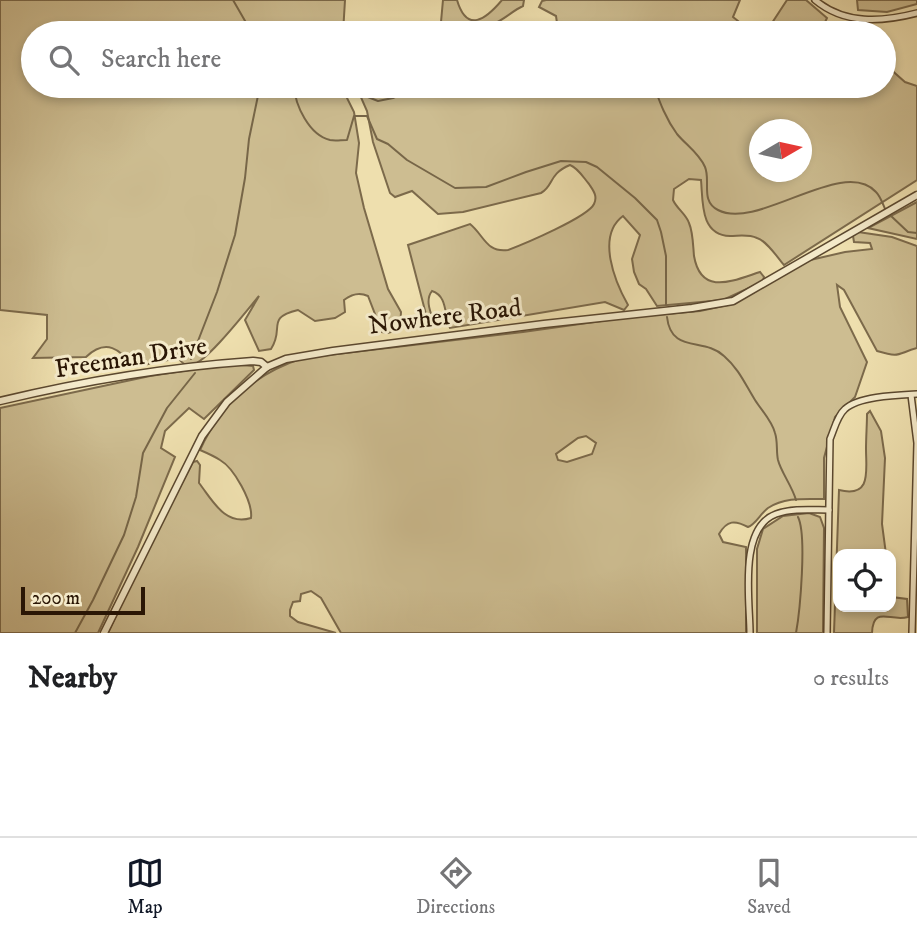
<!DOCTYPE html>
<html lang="en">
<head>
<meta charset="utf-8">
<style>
  :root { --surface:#fff; --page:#f6f6f6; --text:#202124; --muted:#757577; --line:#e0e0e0; --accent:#111827 }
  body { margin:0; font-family:"IM FELL DW Pica",serif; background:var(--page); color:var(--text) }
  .controls { position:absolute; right:21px; bottom:21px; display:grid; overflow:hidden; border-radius:14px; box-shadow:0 4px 10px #0003 }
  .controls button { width:63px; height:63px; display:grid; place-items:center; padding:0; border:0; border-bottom:2px solid var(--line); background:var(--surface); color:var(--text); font:35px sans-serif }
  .compass { position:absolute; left:749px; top:119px; width:63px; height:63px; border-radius:50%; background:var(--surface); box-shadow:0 4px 10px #0003; rotate:81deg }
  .scale { position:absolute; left:21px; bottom:18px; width:124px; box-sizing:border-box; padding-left:7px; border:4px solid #2a1605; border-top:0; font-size:19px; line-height:24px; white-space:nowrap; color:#2a1605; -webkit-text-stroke:5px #f4eaca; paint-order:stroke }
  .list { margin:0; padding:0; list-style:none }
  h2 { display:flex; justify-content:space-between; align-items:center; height:91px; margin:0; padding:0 28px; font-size:30px }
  h2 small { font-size:23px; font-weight:400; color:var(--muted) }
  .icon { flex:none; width:38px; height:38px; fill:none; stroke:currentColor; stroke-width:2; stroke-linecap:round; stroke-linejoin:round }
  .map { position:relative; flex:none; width:917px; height:633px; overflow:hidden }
  .search { position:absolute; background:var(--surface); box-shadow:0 4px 10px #0003; left:21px; right:21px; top:21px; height:77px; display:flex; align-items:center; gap:18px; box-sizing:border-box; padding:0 24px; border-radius:38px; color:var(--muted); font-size:26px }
  .sheet { height:203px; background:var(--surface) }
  nav { display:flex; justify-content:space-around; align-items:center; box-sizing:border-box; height:98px; border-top:2px solid var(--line); background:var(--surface); font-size:19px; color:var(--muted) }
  nav a { display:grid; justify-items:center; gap:4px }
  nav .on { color:var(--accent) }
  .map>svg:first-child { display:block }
  .green { fill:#cdbd91; stroke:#7c6a4b; stroke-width:2; fill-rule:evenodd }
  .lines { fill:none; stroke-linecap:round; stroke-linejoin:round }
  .stream { stroke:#776648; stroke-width:2 }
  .minor-casing { stroke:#5b482f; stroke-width:8 }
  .tertiary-casing { stroke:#5b482f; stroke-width:9 }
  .minor { stroke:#f4eaca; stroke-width:5 }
  .tertiary { stroke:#f4eaca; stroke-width:6 }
  .labels { text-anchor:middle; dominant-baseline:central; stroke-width:6; stroke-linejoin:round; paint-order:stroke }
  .street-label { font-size:26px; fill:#2a1605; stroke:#f4eaca }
</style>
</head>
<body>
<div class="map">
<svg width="917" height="633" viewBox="0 0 917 633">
  <rect width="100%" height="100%" fill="#eedfae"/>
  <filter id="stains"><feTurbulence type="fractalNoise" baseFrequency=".00286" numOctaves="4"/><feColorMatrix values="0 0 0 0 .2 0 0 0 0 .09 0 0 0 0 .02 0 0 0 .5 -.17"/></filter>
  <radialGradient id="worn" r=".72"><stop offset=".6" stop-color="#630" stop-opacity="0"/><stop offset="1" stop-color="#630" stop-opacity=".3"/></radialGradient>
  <g class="green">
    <path d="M 0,0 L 345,0 L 343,33 L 33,33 L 33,86 L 344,86 L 345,94 L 354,112 L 359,143 L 356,173 L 364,208 L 388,289 L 401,312 L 400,329 L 388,333 L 382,332 L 368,296 C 359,292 352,294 344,300 L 345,312 L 335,318 L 315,321 L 298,310 C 265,318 285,328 271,349 L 259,351 L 245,320 L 259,296 C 247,310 207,362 192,365 C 185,366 182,363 178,358 L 134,367 C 120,349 106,338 86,357 L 33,358 L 47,339 L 47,315 L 0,310 Z"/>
    <path d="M 443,0 L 457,0 C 467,34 486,19 502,0 L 524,0 L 523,6 C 512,11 504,20 493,24 C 480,30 456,23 441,22 Z"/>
    <path d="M 546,0 L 740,0 L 733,17 L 748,29 L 768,29 L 787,0 L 806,0 L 827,18 L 820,33 L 801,33 L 791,28 L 788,33 L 550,33 L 557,23 L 556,16 L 539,7 L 542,1 Z"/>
    <path d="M 857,0 L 917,0 L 917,4 L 887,12 L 858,10 Z"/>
    <path d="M 888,67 L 905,82 L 917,86 L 917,180 L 784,265 C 777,257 767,241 757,238 C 748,234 739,236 730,236 C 700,235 703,202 701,180 L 689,179 L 674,189 L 673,200 C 677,209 686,214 689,223 C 693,232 693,245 694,256 C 701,296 732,281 760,272 L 764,277 L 762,282 L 723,300 L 657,306 L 646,289 L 639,284 L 634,272 L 632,259 L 640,235 L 623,216 C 596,236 615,282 628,305 L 624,310 L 605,302 L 450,328 C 444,316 448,296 432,291 C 424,301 432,315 435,326 L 429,326 L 408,245 L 470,224 C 484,235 486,253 508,250 C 524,244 588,217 594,204 C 598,196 593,190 589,184 C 583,177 578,168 570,165 C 548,174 554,186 541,193 L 463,212 L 438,214 L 412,191 L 395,197 L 390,193 L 373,142 L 367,111 L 356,86 L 778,86 L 780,95 L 797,90 L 801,86 L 884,86 L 884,70 ZM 760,130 L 802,130 L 802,172 L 760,172 Z"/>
    <path d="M 917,202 L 917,239 L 868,228 Z"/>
    <path d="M 858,232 L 892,237 L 917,246 L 917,348 C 896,354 901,358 877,351 L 844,290 L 837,285 L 840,307 L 867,362 L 855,397 L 835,417 L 824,458 L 824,499 C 804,499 785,497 768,508 C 760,514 756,524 748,527 C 735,520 727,520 719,534 L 723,542 L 746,547 L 746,633 L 341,633 L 321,598 L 311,591 L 301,594 L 300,601 L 293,602 L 290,610 L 290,616 L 298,622 L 336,633 L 108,633 L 145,554 L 193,462 L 197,461 L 200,465 L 199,483 C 213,501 225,526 251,518 C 253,502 234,468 220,460 C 214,456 207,453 200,450 C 222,403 254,374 303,358 L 523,332 L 630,317 L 700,311 L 732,304 L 806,261 L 845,252 L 872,249 L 870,243 L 854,242 L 853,236 ZM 586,436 L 596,443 L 592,454 L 567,462 L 558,460 L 556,454 L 578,438 Z"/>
    <path d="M 229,364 L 253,366 L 254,370 L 204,419 L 189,408 L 165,431 L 161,448 L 175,457 L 138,547 L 98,633 L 0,633 L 0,408 L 150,376 Z"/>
    <path d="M 870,411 L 881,431 L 885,458 L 882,524 L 886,554 L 838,554 L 838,607 L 891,607 L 891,597 L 907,599 L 908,617 C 890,622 873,605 872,633 L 834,633 L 839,490 C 872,498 866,471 866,449 C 866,437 867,425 867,414 Z"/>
    <path d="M 809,513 L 820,517 L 824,528 L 823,633 L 757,633 L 757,549 L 763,529 L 783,516 Z"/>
  </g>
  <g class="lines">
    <g class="stream">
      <path d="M 233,0 L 252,33"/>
      <path d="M 612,33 L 623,33"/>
      <path d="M 294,86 C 295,105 309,135 330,140 C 335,141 341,140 347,140 L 354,116 L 367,116 L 377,139 L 388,144 L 407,160 L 455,188 L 486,187 L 526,172 L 561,161 L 586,162 L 597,167 L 635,198 L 657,220 L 661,232 L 666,256 L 666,305"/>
      <path d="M 341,86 L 347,90"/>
      <path d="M 654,86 C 660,103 666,119 677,134 C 686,145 699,153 705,167 C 711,181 700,201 718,210 C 758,231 843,156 876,192 C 881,197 883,205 886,211"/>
      <path d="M 355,92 L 378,101 L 393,98 L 417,86"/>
      <path d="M 890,215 L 908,232 L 917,233"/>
      <path d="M 667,317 C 671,354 704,337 724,356 C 739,369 745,384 755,400 C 762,411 772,421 775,433 C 778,442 776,451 778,460 C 781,472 792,486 796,500"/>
      <path d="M 191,359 L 217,292 L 235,235 L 245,178 L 249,139 L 260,86"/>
      <path d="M 75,633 L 93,600 L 124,535 L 136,497 L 143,453 L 167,408 L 195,373"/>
      <path d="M 796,633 C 800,611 807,535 798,517"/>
    </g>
    <g class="minor-casing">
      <g id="minor">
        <path d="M 815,0 C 845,25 882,22 917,13"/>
        <path d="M 911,395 L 917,443 L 912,633"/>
        <path d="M 750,633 C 750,601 738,528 776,514 C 792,508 812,510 829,510"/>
        <path d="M 827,633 L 830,439 C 834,430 837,416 845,409 C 859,396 899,395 917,394"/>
      </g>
    </g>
    <g class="tertiary-casing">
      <g id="tertiary">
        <path d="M 0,401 C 83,381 168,367 253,361 L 261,362 L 267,367"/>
        <path d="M 104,633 L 202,436 L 227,402 L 267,367 L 286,359 L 333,351 L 544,324 L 692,308 L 733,301 L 917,195"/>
      </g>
    </g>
    <use href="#minor" class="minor"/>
    <use href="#tertiary" class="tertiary"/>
  </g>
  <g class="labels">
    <g class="street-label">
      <text transform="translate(445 317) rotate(-7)">Nowhere Road</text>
      <text transform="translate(131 358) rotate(-9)">Freeman Drive</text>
    </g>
  </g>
  <rect width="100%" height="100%" filter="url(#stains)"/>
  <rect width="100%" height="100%" fill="url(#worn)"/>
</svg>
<div class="controls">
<button><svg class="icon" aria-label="locate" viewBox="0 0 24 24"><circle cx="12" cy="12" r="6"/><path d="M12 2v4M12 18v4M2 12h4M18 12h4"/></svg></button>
</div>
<svg class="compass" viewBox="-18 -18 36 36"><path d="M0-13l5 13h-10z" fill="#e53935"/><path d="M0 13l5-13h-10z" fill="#757577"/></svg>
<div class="scale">200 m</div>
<div class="search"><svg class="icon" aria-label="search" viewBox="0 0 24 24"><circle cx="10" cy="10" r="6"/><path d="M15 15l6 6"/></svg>Search here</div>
</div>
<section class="sheet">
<h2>Nearby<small>0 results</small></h2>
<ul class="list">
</ul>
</section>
<nav>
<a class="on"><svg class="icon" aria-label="map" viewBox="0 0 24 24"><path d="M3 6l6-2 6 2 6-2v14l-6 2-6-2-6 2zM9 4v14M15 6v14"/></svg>Map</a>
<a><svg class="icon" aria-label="directions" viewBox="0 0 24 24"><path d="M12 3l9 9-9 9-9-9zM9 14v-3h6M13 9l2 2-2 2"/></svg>Directions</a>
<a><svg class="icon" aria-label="saved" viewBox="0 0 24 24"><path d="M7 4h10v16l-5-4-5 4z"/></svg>Saved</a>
</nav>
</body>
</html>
